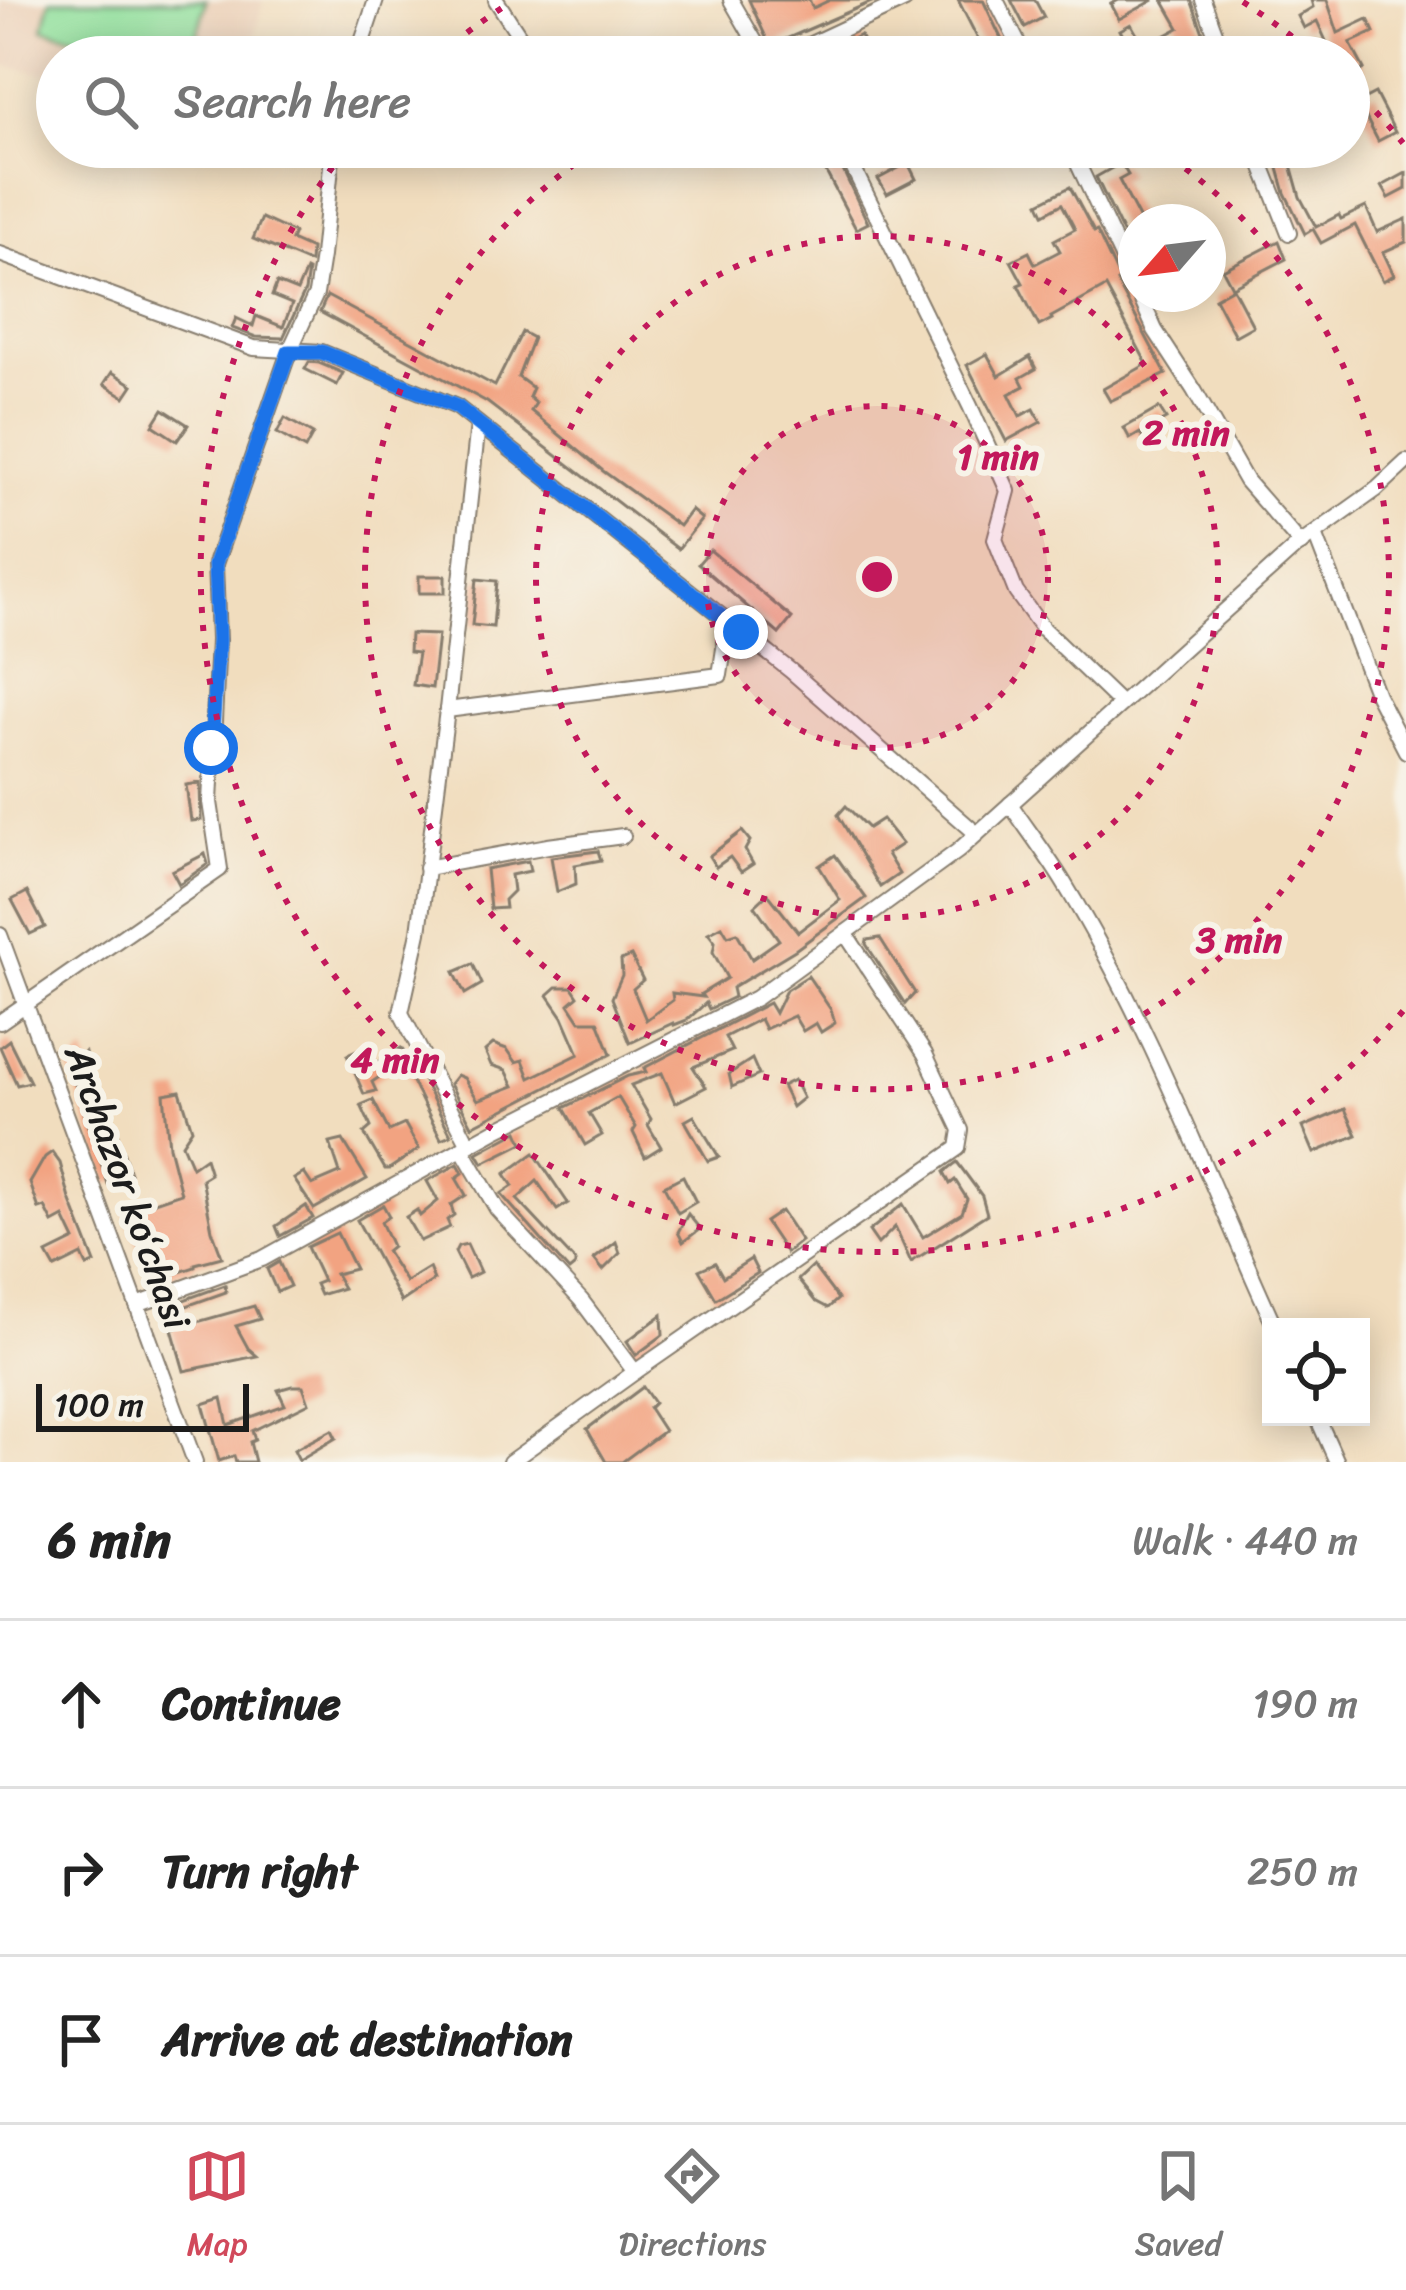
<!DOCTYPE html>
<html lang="en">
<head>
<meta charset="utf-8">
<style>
  :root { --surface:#fff; --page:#f2f2f2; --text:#222; --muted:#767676; --line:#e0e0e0; --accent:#d1495b }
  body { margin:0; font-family:Sriracha,sans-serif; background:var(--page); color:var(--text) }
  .controls { position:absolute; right:36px; bottom:36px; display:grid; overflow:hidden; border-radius:0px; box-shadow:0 6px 30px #0003 }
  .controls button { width:108px; height:108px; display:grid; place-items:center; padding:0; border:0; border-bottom:3px solid var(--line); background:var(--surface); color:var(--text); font:60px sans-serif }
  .compass { position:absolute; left:1118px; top:204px; width:108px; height:108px; border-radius:50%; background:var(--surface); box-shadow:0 6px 30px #0003; rotate:242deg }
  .scale { position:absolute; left:36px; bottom:30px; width:213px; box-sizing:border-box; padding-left:12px; border:6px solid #1c1c1c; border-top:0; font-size:33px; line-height:42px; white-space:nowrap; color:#1c1c1c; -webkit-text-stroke:9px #f7f3e8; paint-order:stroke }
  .stop { position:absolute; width:36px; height:36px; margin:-27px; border:9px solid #1a73e8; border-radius:50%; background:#fff }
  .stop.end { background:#1a73e8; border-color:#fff; box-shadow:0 3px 12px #0008 }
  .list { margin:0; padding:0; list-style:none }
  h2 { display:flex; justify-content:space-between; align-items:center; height:156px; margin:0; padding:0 48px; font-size:51px }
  h2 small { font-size:39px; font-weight:400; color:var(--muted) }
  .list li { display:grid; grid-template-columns:78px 1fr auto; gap:36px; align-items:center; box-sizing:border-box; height:168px; padding:0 48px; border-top:3px solid var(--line) }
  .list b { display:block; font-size:45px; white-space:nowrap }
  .list em { font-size:39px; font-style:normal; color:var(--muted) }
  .icon { flex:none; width:66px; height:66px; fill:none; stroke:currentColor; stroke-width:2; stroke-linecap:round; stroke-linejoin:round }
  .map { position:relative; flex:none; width:1406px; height:1462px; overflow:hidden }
  .search { position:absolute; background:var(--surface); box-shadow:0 6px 30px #0003; left:36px; right:36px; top:36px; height:132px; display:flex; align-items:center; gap:30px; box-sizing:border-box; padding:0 42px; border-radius:66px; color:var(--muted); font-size:45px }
  .sheet { height:660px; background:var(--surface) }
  nav { display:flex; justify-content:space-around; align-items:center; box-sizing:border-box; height:168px; border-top:3px solid var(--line); background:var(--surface); font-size:33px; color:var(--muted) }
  nav a { display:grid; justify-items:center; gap:6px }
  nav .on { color:var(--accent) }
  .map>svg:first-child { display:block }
  .built { fill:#ecd1b9 }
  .green { fill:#92e09e; stroke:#577e5d; stroke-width:3 }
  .building { fill:#f2a381 }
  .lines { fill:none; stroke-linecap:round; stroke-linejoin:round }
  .minor-casing { stroke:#867c6d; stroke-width:18 }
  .minor { stroke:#fff; stroke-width:14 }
  .route { stroke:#1a73e8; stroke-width:15 }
  .ring { fill:none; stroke:#c2185b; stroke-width:6; stroke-dasharray:6 12 }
  .labels { text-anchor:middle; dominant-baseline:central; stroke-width:12; stroke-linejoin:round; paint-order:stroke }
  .street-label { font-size:39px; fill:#1c1c1c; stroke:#f7f3e8 }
  .centre { fill:#c2185b; stroke:#f7f3e8; stroke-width:6 }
  .ring-label { font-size:36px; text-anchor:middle; font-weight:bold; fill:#c2185b; stroke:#f7f3e8; stroke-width:12; stroke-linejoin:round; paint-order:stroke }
</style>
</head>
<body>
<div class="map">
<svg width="1406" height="1462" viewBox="0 0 1406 1462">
  <rect width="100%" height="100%" fill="#f7f3e8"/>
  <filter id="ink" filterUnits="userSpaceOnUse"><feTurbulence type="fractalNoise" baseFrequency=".00833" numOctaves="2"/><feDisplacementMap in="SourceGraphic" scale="24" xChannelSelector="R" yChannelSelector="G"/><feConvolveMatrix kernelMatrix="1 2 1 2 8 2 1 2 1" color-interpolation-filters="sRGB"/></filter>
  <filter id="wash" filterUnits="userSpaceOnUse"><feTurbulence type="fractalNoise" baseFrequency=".004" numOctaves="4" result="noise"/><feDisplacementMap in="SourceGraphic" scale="48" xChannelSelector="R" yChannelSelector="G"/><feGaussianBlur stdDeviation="2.7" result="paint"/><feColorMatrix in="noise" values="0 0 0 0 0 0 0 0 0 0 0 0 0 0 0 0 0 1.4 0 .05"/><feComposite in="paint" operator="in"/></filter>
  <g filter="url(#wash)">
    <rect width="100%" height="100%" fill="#f1ddbe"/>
    <path class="built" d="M 0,0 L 263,0 L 250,57 L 57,57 L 57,76 L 0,65 Z"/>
    <path class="green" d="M 50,0 L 206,0 L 192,57 L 160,57 L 43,29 Z"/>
    <g id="blocks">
      <g class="building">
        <path d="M 749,0 L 809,0 L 813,8 L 830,0 L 876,0 L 770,46 Z"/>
        <path d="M 958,0 L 983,0 L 1010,57 L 996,57 L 993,51 L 982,57 L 958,57 L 981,45 Z"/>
        <path d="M 1011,0 L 1035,0 L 1044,17 L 1025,27 Z"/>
        <path d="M 1119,0 L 1154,0 L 1119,19 L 1111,4 Z"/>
        <path d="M 1163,0 L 1191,0 L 1212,57 L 1200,57 L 1195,44 L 1184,50 L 1177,52 L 1175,49 L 1160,57 L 1125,57 L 1132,53 L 1120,30 L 1131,24 L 1144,47 L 1179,28 Z"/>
        <path d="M 1311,0 L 1327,0 L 1338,33 L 1368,19 L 1374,32 L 1350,43 L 1364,69 L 1349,77 L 1349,57 L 1336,57 L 1331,52 L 1317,21 L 1304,28 L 1298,16 L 1313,7 Z"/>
        <path d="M 860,35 L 866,48 L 849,57 L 818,57 Z"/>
        <path d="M 1375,93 L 1395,132 L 1378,141 L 1358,102 Z"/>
        <path d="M 826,147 L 832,147 L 868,223 L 856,229 L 816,153 Z"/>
        <path d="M 1272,147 L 1286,147 L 1300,197 L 1316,227 L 1339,215 L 1341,219 L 1366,207 L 1377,232 L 1406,219 L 1406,242 L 1383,252 L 1394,275 L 1383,281 L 1355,225 L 1321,243 L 1313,229 L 1305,234 L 1285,193 Z"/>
        <path d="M 908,163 L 916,179 L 887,194 L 878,179 Z"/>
        <path d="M 1121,163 L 1128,175 L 1119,180 L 1140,220 L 1136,222 L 1136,255 L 1134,256 L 1096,177 Z"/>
        <path d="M 1406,173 L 1406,189 L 1389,198 L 1382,186 Z"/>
        <path d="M 1070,187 L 1094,232 L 1097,231 L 1120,280 L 1117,282 L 1166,374 L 1110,401 L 1103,389 L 1147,364 L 1106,287 L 1051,317 L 1052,319 L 1039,326 L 1018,285 L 1023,283 L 1011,261 L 1029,252 L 1035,264 L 1060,251 L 1054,240 L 1075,229 L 1062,204 L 1044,214 L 1039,203 Z"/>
        <path d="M 262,218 L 294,233 L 291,240 L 311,249 L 310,263 L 253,239 Z"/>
        <path d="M 1279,241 L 1286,259 L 1232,287 L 1223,270 Z"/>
        <path d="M 306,270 L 308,271 L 305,291 L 283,338 L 256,337 L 232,328 L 236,318 L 253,326 L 256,316 L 283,327 L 292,304 L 272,296 L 277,283 L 297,291 Z"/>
        <path d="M 1233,288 L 1253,326 L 1235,336 L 1215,298 Z"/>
        <path d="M 327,296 L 495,386 L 522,332 L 533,338 L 518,377 L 533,388 L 529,397 L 536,403 L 531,411 L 603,471 L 679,526 L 691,510 L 702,519 L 678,549 L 487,402 L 320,312 Z"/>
        <path d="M 987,354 L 999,376 L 1030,357 L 1036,369 L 1020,378 L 1024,386 L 1009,394 L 1020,416 L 1034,409 L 1041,422 L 1006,441 L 967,365 Z"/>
        <path d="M 309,362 L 319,363 L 343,373 L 337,385 L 305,369 Z"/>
        <path d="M 112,372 L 133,385 L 125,397 L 104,384 Z"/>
        <path d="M 1159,408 L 1166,419 L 1155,425 L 1161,435 L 1146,444 L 1140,433 L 1130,439 L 1124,428 Z"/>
        <path d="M 163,409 L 188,425 L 177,441 L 153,425 Z"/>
        <path d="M 285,418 L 313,434 L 305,449 L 277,433 Z"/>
        <path d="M 710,550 L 792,618 L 779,634 L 698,564 Z"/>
        <rect x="419" y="576" width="26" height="17"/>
        <path d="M 477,579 L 497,581 L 493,627 L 472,625 Z"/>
        <path d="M 410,634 L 438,635 L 432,688 L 413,685 L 418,653 L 409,652 Z"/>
        <path d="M 200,783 L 201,820 L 191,821 L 186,785 Z"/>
        <path d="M 846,806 L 868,828 L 882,819 L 902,844 L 887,854 L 899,874 L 880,887 L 838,815 Z"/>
        <path d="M 742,831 L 750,841 L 745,850 L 753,864 L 741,872 L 730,857 L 716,867 L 709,856 Z"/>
        <path d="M 598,851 L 601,860 L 575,865 L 576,884 L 557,892 L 551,857 Z"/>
        <path d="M 205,854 L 208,864 L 179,884 L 172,871 Z"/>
        <path d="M 835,855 L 866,898 L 795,950 L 732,988 L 734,997 L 709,1009 L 706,1003 L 687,1020 L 674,1025 L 673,1023 L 630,1043 L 612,998 L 622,975 L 621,960 L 631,956 L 643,980 L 633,989 L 646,1020 L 673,1000 L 672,993 L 703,997 L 701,994 L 727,978 L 713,952 L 715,942 L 708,933 L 722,926 L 728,936 L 737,933 L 752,959 L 779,940 L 755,906 L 768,894 L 798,932 L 840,900 L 819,866 Z"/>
        <path d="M 528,861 L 530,871 L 511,875 L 513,891 L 504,900 L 505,908 L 490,909 L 486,869 Z"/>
        <path d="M 27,892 L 45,927 L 30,934 L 12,900 Z"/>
        <path d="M 880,938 L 915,993 L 905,1004 L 866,944 L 867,940 Z"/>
        <path d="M 473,964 L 482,984 L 465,994 L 454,972 Z"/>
        <path d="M 808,976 L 831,1010 L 835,1023 L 821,1032 L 816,1023 L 803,1031 L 794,1016 L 765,1029 L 760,1019 L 725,1037 L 732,1051 L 693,1067 L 706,1087 L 675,1103 L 662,1073 L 631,1085 L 651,1119 L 648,1125 L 661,1147 L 645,1157 L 633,1132 L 636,1127 L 618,1097 L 589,1113 L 602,1135 L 585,1145 L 564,1108 L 628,1076 L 646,1072 L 644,1068 L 769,1003 L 775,1013 L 786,990 Z"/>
        <path d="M 557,987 L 572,987 L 578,996 L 569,1004 L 580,1021 L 598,1021 L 611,1054 L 472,1126 L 450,1084 L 457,1075 L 464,1078 L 478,1100 L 514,1086 L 506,1070 L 491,1065 L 485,1051 L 493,1044 L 507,1049 L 516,1062 L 523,1060 L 530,1078 L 579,1054 L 563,1017 L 548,995 Z"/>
        <path d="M 9,1040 L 30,1082 L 17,1085 L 0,1047 Z"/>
        <path d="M 366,1047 L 377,1063 L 401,1048 L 418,1070 L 451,1135 L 441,1139 L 402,1062 L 372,1082 L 376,1091 L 364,1094 L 347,1055 Z"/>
        <path d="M 85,1052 L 96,1102 L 109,1106 L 130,1174 L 108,1184 L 70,1069 Z"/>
        <path d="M 752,1059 L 759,1075 L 732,1087 L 729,1074 Z"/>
        <path d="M 794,1080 L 803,1098 L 792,1107 L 782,1086 Z"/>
        <path d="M 180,1091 L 192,1129 L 182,1144 L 192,1167 L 205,1158 L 210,1174 L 202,1179 L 212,1230 L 222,1257 L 195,1264 L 195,1267 L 153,1281 L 125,1212 L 181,1193 L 169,1147 L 164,1094 Z"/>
        <path d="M 373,1100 L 389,1131 L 405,1124 L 419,1149 L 389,1169 L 385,1169 L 364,1133 L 371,1127 L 361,1105 Z"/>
        <path d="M 1345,1109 L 1357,1135 L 1314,1153 L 1303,1127 Z"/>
        <path d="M 694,1116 L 719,1157 L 708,1161 L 685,1121 Z"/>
        <path d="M 518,1131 L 523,1143 L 483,1163 L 477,1153 Z"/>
        <path d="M 343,1140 L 367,1179 L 314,1209 L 294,1179 L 304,1173 L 312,1185 L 340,1173 L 330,1143 Z"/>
        <path d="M 52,1152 L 60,1163 L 70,1199 L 95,1263 L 87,1266 L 82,1255 L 55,1268 L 47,1254 L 75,1240 L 64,1217 L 53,1223 L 45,1207 L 39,1209 L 30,1183 L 45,1157 Z"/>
        <path d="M 534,1153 L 568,1203 L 557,1210 L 537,1181 L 517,1199 L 575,1261 L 575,1266 L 569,1271 L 501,1194 L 513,1186 L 505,1174 Z"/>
        <path d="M 957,1162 L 982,1196 L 987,1214 L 911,1262 L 895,1227 L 878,1244 L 869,1231 L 903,1204 L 923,1237 L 962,1213 L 967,1199 L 955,1180 L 950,1184 L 944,1172 Z"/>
        <path d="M 458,1164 L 463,1173 L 456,1178 L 466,1195 L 451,1205 L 454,1215 L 447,1220 L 450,1227 L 420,1241 L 406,1217 L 417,1210 L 420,1216 L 438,1201 L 427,1181 Z"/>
        <path d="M 683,1176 L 696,1202 L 678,1213 L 664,1186 Z"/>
        <path d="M 383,1205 L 389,1216 L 381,1222 L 392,1246 L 386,1251 L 406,1282 L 429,1268 L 434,1280 L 401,1302 L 357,1220 Z"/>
        <path d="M 306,1206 L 313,1218 L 280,1236 L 276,1226 Z"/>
        <path d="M 781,1211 L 801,1241 L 786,1253 L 765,1222 Z"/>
        <path d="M 688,1214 L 700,1229 L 683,1242 L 678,1232 Z"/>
        <path d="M 337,1233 L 355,1269 L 335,1274 L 343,1288 L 320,1295 L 315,1284 L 323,1281 L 307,1247 Z"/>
        <path d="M 616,1242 L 620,1253 L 603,1270 L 594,1259 Z"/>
        <path d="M 467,1244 L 480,1272 L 468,1278 L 455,1252 L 458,1246 Z"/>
        <path d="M 751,1259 L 758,1273 L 716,1299 L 699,1270 L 715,1263 L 723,1277 Z"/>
        <path d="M 279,1262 L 290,1286 L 277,1292 L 267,1269 Z"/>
        <path d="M 813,1266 L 838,1299 L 828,1308 L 815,1301 L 798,1280 Z"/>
        <path d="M 225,1285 L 226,1292 L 181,1308 L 178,1302 Z"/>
        <path d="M 254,1306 L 260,1319 L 236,1326 L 248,1348 L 257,1356 L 184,1371 L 172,1329 Z"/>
        <path d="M 662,1315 L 663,1335 L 636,1355 L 627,1341 Z"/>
        <path d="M 292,1386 L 303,1386 L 309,1403 L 252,1431 L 255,1440 L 250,1442 L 255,1462 L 236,1462 L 234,1456 L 219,1461 L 203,1404 L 222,1398 L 228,1425 L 285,1405 L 278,1390 Z"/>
        <path d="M 643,1387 L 654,1403 L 649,1408 L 664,1431 L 622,1462 L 606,1462 L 587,1429 Z"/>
        <path d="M 332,1430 L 336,1438 L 299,1460 L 294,1450 Z"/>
      </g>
    </g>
  </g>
  <g filter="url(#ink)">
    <use href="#blocks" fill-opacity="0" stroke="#867c6d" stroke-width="3"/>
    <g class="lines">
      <g class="minor-casing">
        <g id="minor">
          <path d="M 496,0 L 533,57"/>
          <path d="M 731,0 L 764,57"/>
          <path d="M 996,0 L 1025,57"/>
          <path d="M 1203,0 L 1224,57"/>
          <path d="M 357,57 L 376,0"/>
          <path d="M 783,57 L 905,0"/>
          <path d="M 591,147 L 594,152 L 604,147"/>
          <path d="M 843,147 L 970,406 L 1008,491 L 995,539 L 1016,592 L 1043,629 L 1121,704"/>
          <path d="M 1070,147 L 1136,287"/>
          <path d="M 1255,147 L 1289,233"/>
          <path d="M 0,254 L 254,348 L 322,352 L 457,407 L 791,671 L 977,834"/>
          <path d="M 1139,294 L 1155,330 L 1194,390 L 1246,481 L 1301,544"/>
          <path d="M 1315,534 L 1377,695 L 1406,751"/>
          <path d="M 447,710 L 478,424"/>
          <path d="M 1010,804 C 1029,832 1050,859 1067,888 C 1151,1026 1208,1180 1275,1327"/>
          <path d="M 426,868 L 548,846 L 623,836"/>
          <path d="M 0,935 L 195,1462"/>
          <path d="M 0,1022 L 220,869 L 210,802 L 218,640 L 215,564 L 289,352 L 316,294 L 322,256 L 333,147"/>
          <path d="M 469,1145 L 401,1013 L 419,932 L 447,710 L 720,675 L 728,622"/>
          <path d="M 462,1149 L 497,1209 L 581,1300 L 635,1372"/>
          <path d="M 137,1305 L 262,1259 L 494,1131 L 756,998 L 958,851 L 1296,547 L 1377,489 L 1406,462"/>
          <path d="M 1317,1417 L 1337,1462"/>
          <path d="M 510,1462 L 635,1372 L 958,1148 L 961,1130 L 925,1054 L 845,933"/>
        </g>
      </g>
      <use href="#minor" class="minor"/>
    </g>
  </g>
  <g class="lines" filter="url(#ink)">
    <path class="route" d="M 211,748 L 218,640 L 215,564 L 289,352 L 322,352 L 457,407 L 741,632"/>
  </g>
  <circle cx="877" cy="577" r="171" fill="#c2185b" fill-opacity=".12"/>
  <g class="ring">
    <circle cx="877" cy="577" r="171"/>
    <circle cx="877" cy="577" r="341"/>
    <path d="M1156 148A512 512 0 1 1 598 148"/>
    <path d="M1403 1011A682 682 0 0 1 347 148M439 55A682 682 0 0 1 511 2M1243 2A682 682 0 0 1 1315 55M1351 86A682 682 0 0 1 1403 143"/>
  </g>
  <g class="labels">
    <g class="street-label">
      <text transform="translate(128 1187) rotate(70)">Archazor koʻchasi</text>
    </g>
  </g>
  <circle cx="877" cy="577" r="18" class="centre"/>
  <g class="ring-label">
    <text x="1186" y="445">2 min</text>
    <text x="998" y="469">1 min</text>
    <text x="1239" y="952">3 min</text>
    <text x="395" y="1072">4 min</text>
  </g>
</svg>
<div class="controls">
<button><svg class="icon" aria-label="locate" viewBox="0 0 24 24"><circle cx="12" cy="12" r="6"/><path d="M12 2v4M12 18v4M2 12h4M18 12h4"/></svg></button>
</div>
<svg class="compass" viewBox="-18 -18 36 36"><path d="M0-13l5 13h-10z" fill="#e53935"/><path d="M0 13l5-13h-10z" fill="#767676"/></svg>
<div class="scale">100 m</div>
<div class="stop" style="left:211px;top:748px"></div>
<div class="stop end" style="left:741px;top:632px"></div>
<div class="search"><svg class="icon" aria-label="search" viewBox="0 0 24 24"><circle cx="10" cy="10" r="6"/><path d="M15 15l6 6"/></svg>Search here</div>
</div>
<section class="sheet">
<h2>6 min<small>Walk · 440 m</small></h2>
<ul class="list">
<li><svg class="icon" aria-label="ahead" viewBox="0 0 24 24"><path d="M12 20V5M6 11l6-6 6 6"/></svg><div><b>Continue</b></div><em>190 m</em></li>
<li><svg class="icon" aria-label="right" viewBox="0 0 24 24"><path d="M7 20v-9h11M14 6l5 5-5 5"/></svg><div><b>Turn right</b></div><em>250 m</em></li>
<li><svg class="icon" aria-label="arrive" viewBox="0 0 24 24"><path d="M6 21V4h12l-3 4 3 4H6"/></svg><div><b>Arrive at destination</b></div></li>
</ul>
</section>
<nav>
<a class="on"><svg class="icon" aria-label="map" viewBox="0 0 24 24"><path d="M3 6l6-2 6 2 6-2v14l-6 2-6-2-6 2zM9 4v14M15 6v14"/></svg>Map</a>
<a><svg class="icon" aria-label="directions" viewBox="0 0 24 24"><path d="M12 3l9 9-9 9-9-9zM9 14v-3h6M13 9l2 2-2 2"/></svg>Directions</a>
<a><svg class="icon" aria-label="saved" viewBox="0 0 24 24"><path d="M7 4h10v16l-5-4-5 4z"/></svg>Saved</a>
</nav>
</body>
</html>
